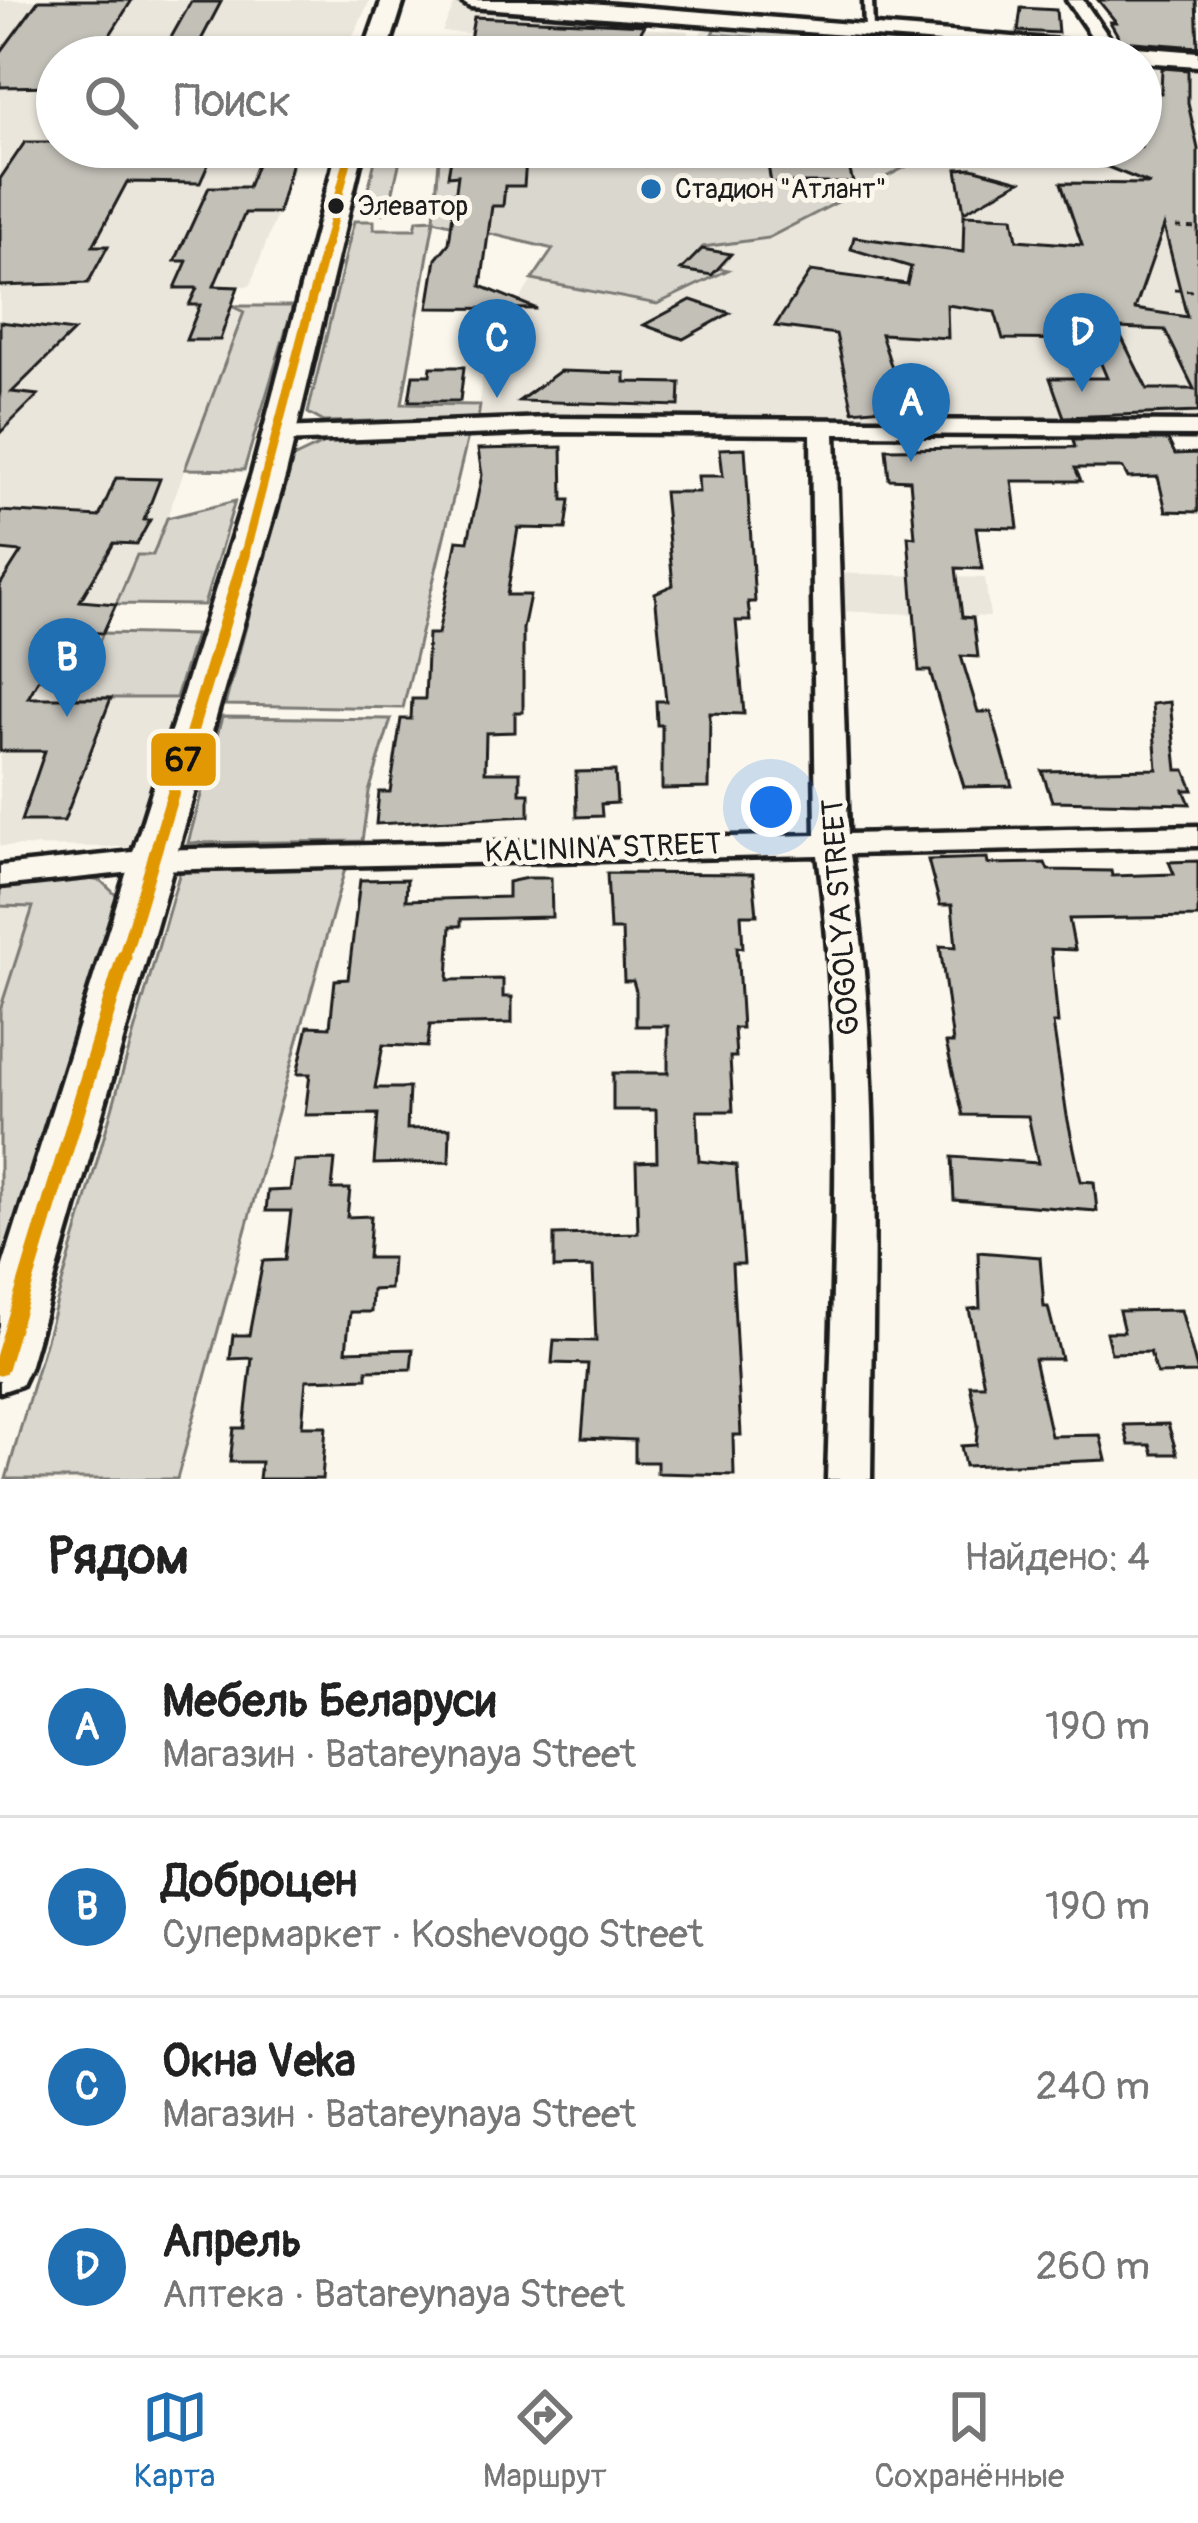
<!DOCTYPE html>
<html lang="ru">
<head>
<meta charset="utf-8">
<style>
  :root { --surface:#fff; --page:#f6f6f6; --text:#222; --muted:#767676; --line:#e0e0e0; --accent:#1f6fb2 }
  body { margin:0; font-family:Pangolin,sans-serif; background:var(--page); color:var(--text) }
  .you { position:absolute; left:771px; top:807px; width:42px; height:42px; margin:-30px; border:9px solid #fff; border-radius:50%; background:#1a73e8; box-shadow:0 0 0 18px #1a73e833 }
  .badge { display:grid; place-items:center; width:78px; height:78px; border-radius:50%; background:var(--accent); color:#fff; font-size:39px; font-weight:700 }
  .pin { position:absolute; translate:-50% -99px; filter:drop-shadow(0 3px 6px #0008) }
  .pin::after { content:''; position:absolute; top:63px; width:42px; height:36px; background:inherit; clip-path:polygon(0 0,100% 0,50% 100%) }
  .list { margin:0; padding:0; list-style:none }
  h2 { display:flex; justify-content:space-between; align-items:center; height:156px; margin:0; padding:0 48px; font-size:51px }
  h2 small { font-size:39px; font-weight:400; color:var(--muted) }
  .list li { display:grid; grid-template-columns:78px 1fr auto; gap:36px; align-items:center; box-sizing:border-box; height:180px; padding:0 48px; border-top:3px solid var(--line) }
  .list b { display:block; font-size:45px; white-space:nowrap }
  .list p { margin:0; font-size:39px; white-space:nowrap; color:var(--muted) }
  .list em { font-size:39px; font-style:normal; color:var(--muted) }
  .icon { flex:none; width:66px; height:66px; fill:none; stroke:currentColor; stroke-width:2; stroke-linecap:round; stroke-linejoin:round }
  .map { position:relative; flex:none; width:1198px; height:1479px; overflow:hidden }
  .search { position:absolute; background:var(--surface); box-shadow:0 3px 9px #0004; left:36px; right:36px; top:36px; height:132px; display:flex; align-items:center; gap:30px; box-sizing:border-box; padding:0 42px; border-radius:66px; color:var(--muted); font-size:45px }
  .sheet { height:876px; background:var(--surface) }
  nav { display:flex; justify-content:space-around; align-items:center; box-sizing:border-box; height:168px; border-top:3px solid var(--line); background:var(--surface); font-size:33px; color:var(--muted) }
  nav a { display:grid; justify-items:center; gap:6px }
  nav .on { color:var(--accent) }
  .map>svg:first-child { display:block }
  .built { fill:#eae6dc }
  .green { fill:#dad7ce; stroke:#7b7a75; stroke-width:3 }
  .building { fill:#c3c0b8; stroke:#1c1c1c; stroke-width:3; fill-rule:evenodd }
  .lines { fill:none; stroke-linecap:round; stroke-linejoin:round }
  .lane-casing { stroke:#1c1c1c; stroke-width:9 }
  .street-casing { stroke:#1c1c1c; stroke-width:9 }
  .secondary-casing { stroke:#1c1c1c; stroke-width:9 }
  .path { stroke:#1c1c1c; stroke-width:3; stroke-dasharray:6 6; stroke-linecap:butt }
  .lane { fill:#fbf7ec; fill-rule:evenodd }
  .street { fill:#fbf7ec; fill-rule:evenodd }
  .secondary { fill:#fbf7ec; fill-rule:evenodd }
  .bus-1-far3-casing { stroke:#fbf7ec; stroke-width:14 }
  .bus-1-far2-casing { stroke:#fbf7ec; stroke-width:16 }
  .bus-1-far1-casing { stroke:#fbf7ec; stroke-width:21 }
  .bus-1-casing { stroke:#fbf7ec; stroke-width:24 }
  .bus-1-far3 { stroke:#e19803; stroke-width:8 }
  .bus-1-far2 { stroke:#e19803; stroke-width:9 }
  .bus-1-far1 { stroke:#e19803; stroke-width:12 }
  .bus-1 { stroke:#e19803; stroke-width:15 }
  .poi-dot { fill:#1f6fb2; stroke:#fbf7ec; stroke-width:4.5 }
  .bus-dot { fill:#1c1c1c; stroke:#fbf7ec; stroke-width:4.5 }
  .labels { text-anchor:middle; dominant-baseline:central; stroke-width:10; stroke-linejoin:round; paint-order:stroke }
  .far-poi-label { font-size:27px; fill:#1c1c1c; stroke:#fbf7ec; text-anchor:start }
  .bus-label { font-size:27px; fill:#1c1c1c; stroke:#fbf7ec; text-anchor:start }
  .street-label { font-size:30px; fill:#1c1c1c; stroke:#fbf7ec }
  .line-badge { stroke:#fbf7ec; stroke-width:4.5 }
  .pale-badge-label { font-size:33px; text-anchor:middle; font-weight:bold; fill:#111 }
</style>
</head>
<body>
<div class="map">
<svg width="1198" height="1479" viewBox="0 0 1198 1479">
  <rect width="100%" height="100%" fill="#fbf7ec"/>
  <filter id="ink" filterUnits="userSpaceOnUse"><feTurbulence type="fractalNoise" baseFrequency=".00833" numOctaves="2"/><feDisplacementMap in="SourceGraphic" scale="24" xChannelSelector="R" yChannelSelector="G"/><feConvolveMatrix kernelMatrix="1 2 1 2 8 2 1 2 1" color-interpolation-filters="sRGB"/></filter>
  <g filter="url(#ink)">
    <g class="built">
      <path d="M 0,0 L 370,0 L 343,57 L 57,57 L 57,147 L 302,147 L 250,286 L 238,286 L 233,298 L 231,306 L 244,311 L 153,555 L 136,556 L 76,697 L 176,698 L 132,847 L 0,846 Z"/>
      <path d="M 456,1 L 616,14 L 609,26 L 689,31 L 675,55 L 541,46 L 533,57 L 467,57 L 471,33 L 442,32 Z"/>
      <path d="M 707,21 L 753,37 L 743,57 L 688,56 Z"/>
      <path d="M 870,35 L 977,50 L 979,43 L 1198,61 L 1198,423 L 478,419 L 484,359 L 532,280 L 657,304 L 725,269 L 688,263 L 703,247 L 768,238 L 944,147 L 1141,147 L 1141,57 L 851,57 L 857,41 Z"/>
      <path d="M 834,573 L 985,578 L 990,617 L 835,611 Z"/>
      <path d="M 0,906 L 33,906 L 0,1010 Z"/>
    </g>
    <g class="green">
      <path d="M 719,22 L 820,31 L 812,50 L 798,49 L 794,57 L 743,57 L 752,37 L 713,34 Z"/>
      <path d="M 378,147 L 944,147 L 768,238 L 703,247 L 689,263 L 728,270 L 657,304 L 532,280 L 553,249 L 434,220 L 402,404 L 480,405 L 478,419 L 324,422 L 308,413 L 354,221 L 374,221 L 374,229 L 415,229 L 417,220 L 434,219 L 439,160 L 400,160 L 388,213 L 363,213 Z"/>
      <path d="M 231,306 L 293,306 L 244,470 L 185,469 L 244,312 Z"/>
      <path d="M 469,432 L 403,708 L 225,705 L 291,459 L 335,438 Z"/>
      <path d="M 235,501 L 204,605 L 116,604 L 137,555 L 153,555 L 167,518 Z"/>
      <path d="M 103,633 L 195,635 L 176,698 L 75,698 Z"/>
      <path d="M 222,717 L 391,719 L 369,792 L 362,841 L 188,843 Z"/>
      <path d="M 346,865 L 177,1479 L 6,1479 L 181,868 Z"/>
      <path d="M 76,877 L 101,881 L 117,896 L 0,1281 L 0,1010 L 33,907 L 0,906 L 0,881 Z"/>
    </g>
    <g class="building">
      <path d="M 39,0 L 132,0 L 96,57 L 57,57 L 57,86 L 0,87 L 0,53 Z"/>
      <path d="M 1098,0 L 1196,0 L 1198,47 L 1121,41 L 1110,22 L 1116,22 Z"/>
      <path d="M 191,2 L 221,2 L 192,57 L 160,57 Z"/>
      <path d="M 1021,8 L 1056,10 L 1058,33 L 1018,31 Z"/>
      <path d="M 474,17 L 645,25 L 639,35 L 665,42 L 619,51 L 524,44 L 520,57 L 467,57 Z"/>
      <path d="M 1162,68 L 1188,70 L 1188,103 L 1198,149 L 1198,412 L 1064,417 L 1050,378 L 1107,378 L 1091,340 L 1003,339 L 995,312 L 947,305 L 948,338 L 881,334 L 904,406 L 853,411 L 836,334 L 775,326 L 811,271 L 907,284 L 911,267 L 851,249 L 854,237 L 963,252 L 964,215 L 1013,217 L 1017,240 L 1082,245 L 1061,183 L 1150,184 L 1058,147 L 1141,147 L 1141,92 L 1161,93 ZM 1164,226 L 1187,317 L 1135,309 ZM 1117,328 L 1165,330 L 1194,389 L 1147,389 Z"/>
      <path d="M 25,142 L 57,142 L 57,147 L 215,149 L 200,183 L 127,182 L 93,246 L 108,246 L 88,283 L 0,286 L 0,179 Z"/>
      <path d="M 264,147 L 296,147 L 278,213 L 245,213 L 214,286 L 238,287 L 220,340 L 186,340 L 200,305 L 189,305 L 197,288 L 175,288 L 187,261 L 175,261 L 209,187 L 248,187 Z"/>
      <path d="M 453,147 L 527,147 L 524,186 L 505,186 L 503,206 L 492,206 L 481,286 L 537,309 L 428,308 L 436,259 L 449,243 L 458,175 L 448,176 Z"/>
      <path d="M 765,147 L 844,147 L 853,183 L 771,183 Z"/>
      <path d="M 972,168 L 1020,181 L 964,212 L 957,169 Z"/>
      <path d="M 702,249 L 731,254 L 712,275 L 681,270 Z"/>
      <path d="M 691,300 L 730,313 L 683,339 L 644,325 Z"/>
      <path d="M 0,322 L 74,331 L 12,392 L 38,395 L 0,433 Z"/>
      <path d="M 431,367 L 464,367 L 460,401 L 409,401 L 413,375 L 430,375 Z"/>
      <path d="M 560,371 L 625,373 L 625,382 L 680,383 L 679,406 L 519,401 Z"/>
      <path d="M 1073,440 L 1168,440 L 1175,454 L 1198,453 L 1198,512 L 1166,511 L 1158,477 L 1128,478 L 1123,468 L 1075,468 L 1081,481 L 1012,481 L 1018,528 L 976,527 L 982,569 L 956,568 L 962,617 L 973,618 L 978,657 L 961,656 L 978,712 L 991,712 L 1012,786 L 964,787 L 930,671 L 919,671 L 908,536 L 915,537 L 910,480 L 889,479 L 886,449 L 1075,447 Z"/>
      <path d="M 562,447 L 563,500 L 570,500 L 566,529 L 518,528 L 507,595 L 530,595 L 523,629 L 523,712 L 515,712 L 515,732 L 486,733 L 485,772 L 520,772 L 520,793 L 529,793 L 529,816 L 376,824 L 379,792 L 390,792 L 401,719 L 411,719 L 412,699 L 425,699 L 428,634 L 438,634 L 457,540 L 468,541 L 482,475 L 478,449 Z"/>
      <path d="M 745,448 L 755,602 L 748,602 L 750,621 L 736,621 L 744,714 L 710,713 L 709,788 L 662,789 L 662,725 L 657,725 L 656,701 L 666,701 L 655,593 L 673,585 L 664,492 L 699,492 L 698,476 L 723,476 L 720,449 Z"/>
      <path d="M 116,478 L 160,479 L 144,520 L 150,520 L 137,544 L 114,543 L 80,601 L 116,604 L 103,633 L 66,632 L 28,698 L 111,698 L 64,821 L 21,821 L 45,751 L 0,751 L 0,585 L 21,552 L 0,550 L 0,511 L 99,517 Z"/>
      <path d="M 1170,702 L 1177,770 L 1185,770 L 1193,790 L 1184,790 L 1190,804 L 1052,801 L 1042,771 L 1157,769 L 1152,704 Z"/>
      <path d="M 615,771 L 617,803 L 601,804 L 602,816 L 577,817 L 576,772 Z"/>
      <path d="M 987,858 L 988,864 L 1045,863 L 1048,870 L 1111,871 L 1112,876 L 1174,874 L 1169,862 L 1198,861 L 1198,917 L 1069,919 L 1075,950 L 1051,949 L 1058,1023 L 1053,1023 L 1067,1116 L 1081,1181 L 1094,1182 L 1097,1211 L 954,1200 L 952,1157 L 1038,1163 L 1028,1116 L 963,1115 L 946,1043 L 953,1043 L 940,946 L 956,947 L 952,905 L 940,905 L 928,860 Z"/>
      <path d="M 607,873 L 753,874 L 757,915 L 741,915 L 743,948 L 737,947 L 742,1028 L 734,1028 L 736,1057 L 730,1057 L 733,1111 L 697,1111 L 699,1161 L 736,1165 L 744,1264 L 732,1264 L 741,1435 L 733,1435 L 734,1475 L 657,1473 L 657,1462 L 635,1462 L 635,1440 L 582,1438 L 588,1364 L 552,1363 L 554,1340 L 596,1341 L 593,1267 L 554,1268 L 554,1235 L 638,1233 L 636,1162 L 657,1161 L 656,1110 L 613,1110 L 613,1073 L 668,1073 L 668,1026 L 636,1026 L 636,991 L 633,981 L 624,981 L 622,930 L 610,930 Z"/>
      <path d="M 527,878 L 551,878 L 552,917 L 461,919 L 461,926 L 451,926 L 448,980 L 503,979 L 503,997 L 512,997 L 512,1023 L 430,1025 L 427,1047 L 383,1045 L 375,1088 L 409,1088 L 407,1129 L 450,1128 L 449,1162 L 374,1164 L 378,1114 L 305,1115 L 310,1074 L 297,1074 L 308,1026 L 330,1027 L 335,980 L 348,979 L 360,880 L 407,879 L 406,900 L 508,897 L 508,882 Z"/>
      <path d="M 335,1160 L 332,1189 L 350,1189 L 347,1217 L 371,1216 L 368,1258 L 392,1258 L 390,1289 L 372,1290 L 371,1312 L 350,1312 L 346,1351 L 413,1349 L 411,1369 L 367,1370 L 367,1378 L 306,1380 L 302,1426 L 326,1426 L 322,1479 L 259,1479 L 261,1462 L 230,1462 L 234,1428 L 244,1428 L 252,1358 L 230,1359 L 233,1335 L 249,1335 L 263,1261 L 285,1260 L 291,1211 L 266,1211 L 268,1191 L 290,1190 L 294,1161 Z"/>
      <path d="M 978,1252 L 1040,1257 L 1044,1307 L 1048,1307 L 1061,1359 L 1034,1359 L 1051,1436 L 1100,1435 L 1106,1460 L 965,1466 L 961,1446 L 976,1445 L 978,1425 L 970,1385 L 984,1385 L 969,1309 L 980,1308 Z"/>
      <path d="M 1181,1310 L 1198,1373 L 1157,1374 L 1150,1352 L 1111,1353 L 1106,1332 L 1124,1332 L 1119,1311 Z"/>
      <path d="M 1168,1424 L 1177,1454 L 1153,1454 L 1150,1445 L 1129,1445 L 1124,1425 Z"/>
    </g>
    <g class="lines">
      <g class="lane-casing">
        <path id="lane" d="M 864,0 L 872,0 L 873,32 L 869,34 L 865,32 Z"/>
      </g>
      <g class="street-casing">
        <g id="street">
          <path d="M 1067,0 L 1083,0 L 1119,52 L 1117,56 L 1105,56 Z"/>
          <path d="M 548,418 L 1198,422 L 1198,436 L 835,434 L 848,834 L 1198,826 L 1198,846 L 850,854 C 882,1060 873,1271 871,1479 L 827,1479 C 833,1271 846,1061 818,855 L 152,870 L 0,886 L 0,866 L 152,850 L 816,835 L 811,434 L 548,432 L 279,442 L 267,435 L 279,428 Z"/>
        </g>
      </g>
      <g class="secondary-casing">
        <g id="secondary">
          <path d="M 382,0 L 404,0 L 386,57 L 362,57 Z"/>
          <path d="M 459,0 L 553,0 L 1198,52 L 1198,66 L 1141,62 L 1141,57 L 470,7 Z"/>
          <path d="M 338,147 L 364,147 L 286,474 L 29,1368 L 21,1385 L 0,1392 L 0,1275 L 252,474 Z"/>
        </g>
      </g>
      <g class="path">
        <path d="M 1176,227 L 1198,228"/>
        <path d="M 1174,290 L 1198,291"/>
      </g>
      <use href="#lane" class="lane"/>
      <use href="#street" class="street"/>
      <use href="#secondary" class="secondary"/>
      <g class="bus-1-far3-casing">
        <path id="bus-1-far3" d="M 327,244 L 351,147"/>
      </g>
      <g class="bus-1-far2-casing">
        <path id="bus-1-far2" d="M 244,557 L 327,241"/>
      </g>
      <g class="bus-1-far1-casing">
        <path id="bus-1-far1" d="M 123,960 L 245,554"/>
      </g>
      <g class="bus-1-casing">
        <path id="bus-1" d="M 0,1368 L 124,957"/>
      </g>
      <use href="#bus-1-far3" class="bus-1-far3"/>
      <use href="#bus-1-far2" class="bus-1-far2"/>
      <use href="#bus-1-far1" class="bus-1-far1"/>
      <use href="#bus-1" class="bus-1"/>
    </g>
  </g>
  <circle class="poi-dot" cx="651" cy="189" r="12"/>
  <circle class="bus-dot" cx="336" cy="206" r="10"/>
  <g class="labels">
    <g class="far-poi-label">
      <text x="675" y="189">Стадион "Атлант"</text>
    </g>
    <g class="bus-label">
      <text x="358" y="206">Элеватор</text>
    </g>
    <g class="street-label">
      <text transform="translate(603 848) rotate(-2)">KALININA STREET</text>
      <text transform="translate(841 917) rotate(-94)">GOGOLYA STREET</text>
    </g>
  </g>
  <rect class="line-badge" x="149" y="731" width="69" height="57" rx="12" fill="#e19803"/>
  <g class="pale-badge-label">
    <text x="183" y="771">67</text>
  </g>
</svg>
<div class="you"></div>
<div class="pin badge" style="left:911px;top:462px">A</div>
<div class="pin badge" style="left:67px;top:717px">B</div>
<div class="pin badge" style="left:497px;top:398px">C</div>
<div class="pin badge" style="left:1082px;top:392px">D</div>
<div class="search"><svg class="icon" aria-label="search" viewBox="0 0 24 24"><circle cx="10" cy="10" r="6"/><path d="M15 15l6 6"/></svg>Поиск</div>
</div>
<section class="sheet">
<h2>Рядом<small>Найдено: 4</small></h2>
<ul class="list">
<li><span class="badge">A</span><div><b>Мебель Беларуси</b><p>Магазин · Batareynaya Street</p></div><em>190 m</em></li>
<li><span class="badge">B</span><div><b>Доброцен</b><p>Супермаркет · Koshevogo Street</p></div><em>190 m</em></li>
<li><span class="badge">C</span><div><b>Окна Veka</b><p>Магазин · Batareynaya Street</p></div><em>240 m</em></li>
<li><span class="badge">D</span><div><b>Апрель</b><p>Аптека · Batareynaya Street</p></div><em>260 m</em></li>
</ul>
</section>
<nav>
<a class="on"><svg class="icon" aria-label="map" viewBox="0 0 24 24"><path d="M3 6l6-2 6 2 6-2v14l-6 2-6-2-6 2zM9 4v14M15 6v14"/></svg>Карта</a>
<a><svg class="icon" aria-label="directions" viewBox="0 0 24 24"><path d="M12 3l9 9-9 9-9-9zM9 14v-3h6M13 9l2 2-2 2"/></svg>Маршрут</a>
<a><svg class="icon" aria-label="saved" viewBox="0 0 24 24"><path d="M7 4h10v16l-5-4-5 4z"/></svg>Сохранённые</a>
</nav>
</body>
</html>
